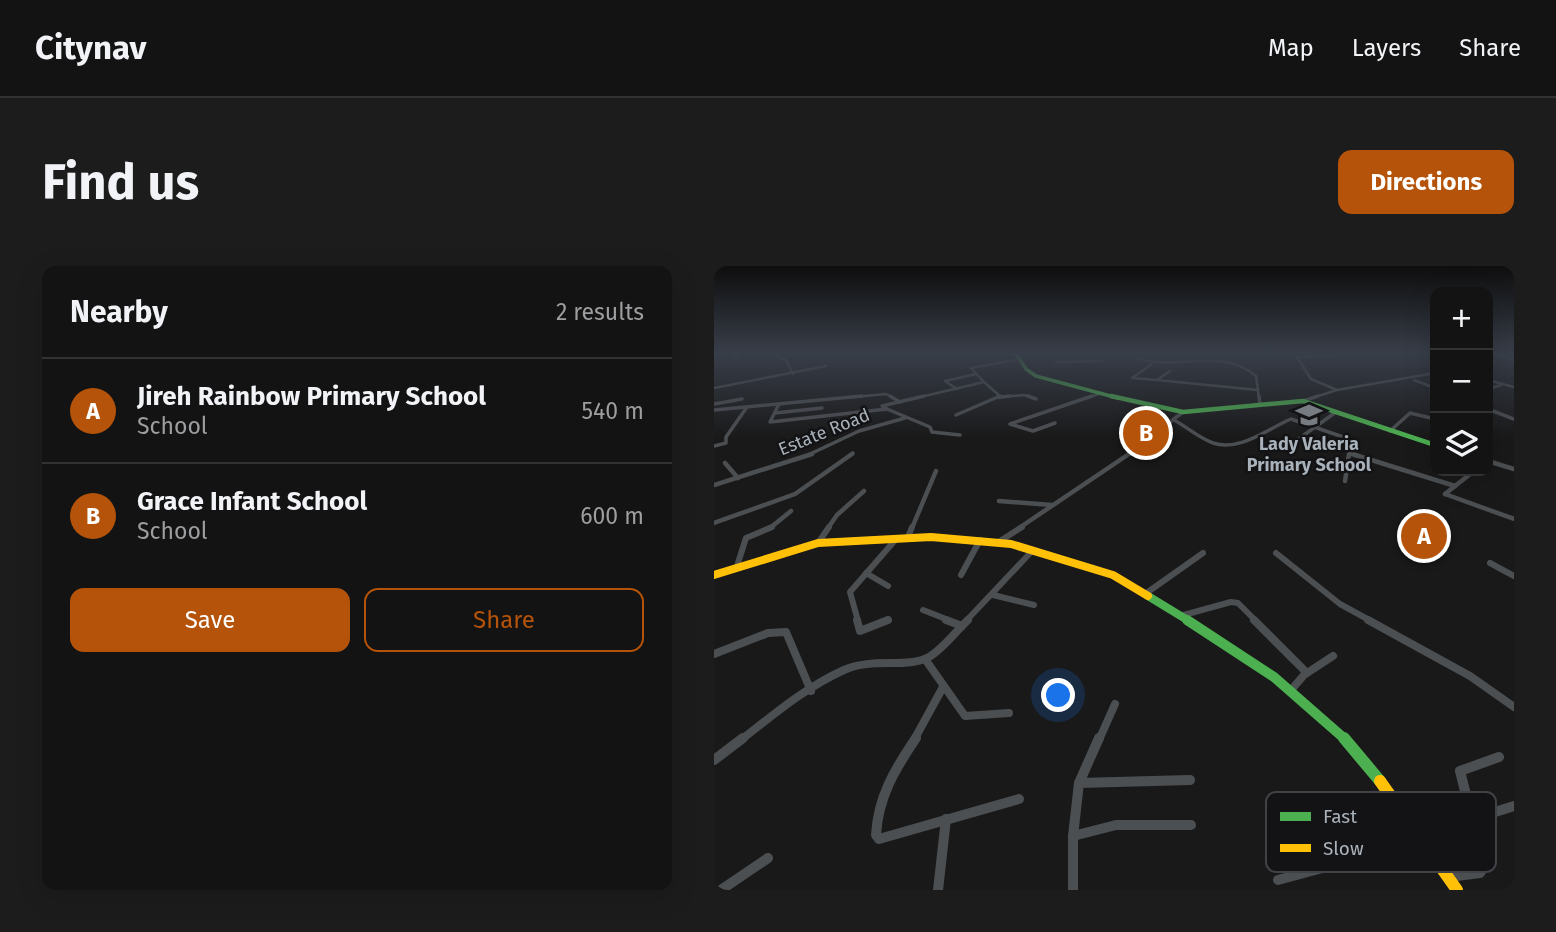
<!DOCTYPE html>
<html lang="en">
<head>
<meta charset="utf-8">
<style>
  :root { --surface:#131313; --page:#1c1c1c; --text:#f1f3f6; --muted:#9d9ea0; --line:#323233; --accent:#b45309 }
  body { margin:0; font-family:"Fira Sans",sans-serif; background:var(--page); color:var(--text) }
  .controls { position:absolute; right:21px; top:21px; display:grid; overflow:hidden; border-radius:14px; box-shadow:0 7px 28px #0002 }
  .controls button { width:63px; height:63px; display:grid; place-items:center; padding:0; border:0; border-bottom:2px solid var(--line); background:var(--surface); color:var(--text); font:35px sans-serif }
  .you { position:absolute; left:345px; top:430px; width:24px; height:24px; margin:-18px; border:5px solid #fff; border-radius:50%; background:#1a73e8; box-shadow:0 0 0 10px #1a73e833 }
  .badge { display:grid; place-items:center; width:46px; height:46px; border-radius:50%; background:var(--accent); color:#fff; font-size:23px; font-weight:700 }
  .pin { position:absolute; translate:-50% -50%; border:4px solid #fff; box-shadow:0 2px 7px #0006 }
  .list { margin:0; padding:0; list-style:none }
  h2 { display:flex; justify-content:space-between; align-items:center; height:91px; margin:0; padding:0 28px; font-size:30px }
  h2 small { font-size:23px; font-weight:400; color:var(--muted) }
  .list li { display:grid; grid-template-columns:46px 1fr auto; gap:21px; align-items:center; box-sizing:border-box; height:105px; padding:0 28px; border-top:2px solid var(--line) }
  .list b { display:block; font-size:26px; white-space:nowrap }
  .list p { margin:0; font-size:23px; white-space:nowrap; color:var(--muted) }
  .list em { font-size:23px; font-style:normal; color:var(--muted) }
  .actions { display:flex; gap:14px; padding:21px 28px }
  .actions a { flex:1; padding:16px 0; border:2px solid var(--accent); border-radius:14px; text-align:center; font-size:24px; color:var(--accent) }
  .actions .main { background:var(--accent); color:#fff }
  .icon { flex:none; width:38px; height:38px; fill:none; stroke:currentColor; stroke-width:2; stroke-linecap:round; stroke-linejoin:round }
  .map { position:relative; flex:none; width:800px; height:624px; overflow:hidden; border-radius:14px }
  header { display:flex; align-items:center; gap:42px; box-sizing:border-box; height:98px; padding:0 35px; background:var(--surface); border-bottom:2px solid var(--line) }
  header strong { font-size:33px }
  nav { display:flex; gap:38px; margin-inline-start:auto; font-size:24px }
  .intro { display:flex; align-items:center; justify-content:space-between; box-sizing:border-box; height:168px; padding:0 42px }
  h1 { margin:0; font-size:49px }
  .button { padding:18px 32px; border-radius:14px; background:var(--accent); color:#fff; font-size:24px; font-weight:700 }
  main { display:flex; gap:42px; padding:0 42px }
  aside { flex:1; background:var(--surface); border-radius:14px; box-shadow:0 7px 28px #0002 }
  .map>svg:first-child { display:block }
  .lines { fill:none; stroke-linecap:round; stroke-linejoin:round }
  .street-far5 { stroke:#4c4f52; stroke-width:2.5 }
  .street-far4 { stroke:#4c4f52; stroke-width:3.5 }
  .street-far3 { stroke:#4c4f52; stroke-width:4.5 }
  .street-far2 { stroke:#4c4f52; stroke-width:6 }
  .street-far1 { stroke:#4c4f52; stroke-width:8 }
  .street { stroke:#4c4f52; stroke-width:10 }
  .fast-far4 { stroke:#4caf50; stroke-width:3.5 }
  .fast-far3 { stroke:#4caf50; stroke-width:4.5 }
  .fast-far2 { stroke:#4caf50; stroke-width:8 }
  .fast-far1 { stroke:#4caf50; stroke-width:10 }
  .fast { stroke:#4caf50; stroke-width:12 }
  .slow-far1 { stroke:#ffc107; stroke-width:8 }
  .slow { stroke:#ffc107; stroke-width:12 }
  .labels { text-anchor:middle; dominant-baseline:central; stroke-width:5; stroke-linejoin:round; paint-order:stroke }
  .far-street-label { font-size:18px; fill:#a9b1ba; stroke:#131315 }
  .far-poi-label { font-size:18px; font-weight:bold; fill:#a9b1ba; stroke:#131315 }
  .key { fill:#131315; stroke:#404247; stroke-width:2 }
  .key-label { font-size:19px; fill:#a9b1ba }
</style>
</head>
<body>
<header>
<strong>Citynav</strong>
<nav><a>Map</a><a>Layers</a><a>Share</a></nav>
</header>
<div class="intro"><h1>Find us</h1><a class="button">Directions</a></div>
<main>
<aside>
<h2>Nearby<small>2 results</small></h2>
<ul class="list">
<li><span class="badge">A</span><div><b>Jireh Rainbow Primary School</b><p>School</p></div><em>540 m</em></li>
<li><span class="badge">B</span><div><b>Grace Infant School</b><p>School</p></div><em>600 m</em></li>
</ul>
<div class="actions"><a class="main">Save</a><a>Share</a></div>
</aside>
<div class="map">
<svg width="800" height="624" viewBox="0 0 800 624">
  <rect width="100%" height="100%" fill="#191919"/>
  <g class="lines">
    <g class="street-far5">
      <path d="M 14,86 L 23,92"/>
      <path d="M 55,86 L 72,94 L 79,108"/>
      <path d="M 568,86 L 579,89"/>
      <path d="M 580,86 L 597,113 L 623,124"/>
      <path d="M 774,86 L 800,94"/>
      <path d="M 585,91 L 634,88"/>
      <path d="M 423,92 C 463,106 507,80 542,110 L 545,132"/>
      <path d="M 342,96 L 390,95"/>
      <path d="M 438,98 L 418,112 L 443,114"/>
      <path d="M 456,105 L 443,114 L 544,124"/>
      <path d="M 700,114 L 721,122"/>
      <path d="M 774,114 L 800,121"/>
      <path d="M 270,116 L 287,131 L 285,132"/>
      <path d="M 0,122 L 112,100"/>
      <path d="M 243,123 L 231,115 L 262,108"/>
      <path d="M 774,123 L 787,119"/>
      <path d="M 287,131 L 310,129 L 319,132"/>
      <path d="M 129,132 L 172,128 L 179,132"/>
      <path d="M 202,132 L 270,116 L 257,102 L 307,93"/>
      <path d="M 373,132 L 388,127"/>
      <path d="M 598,132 L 623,124 L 721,107"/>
    </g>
    <g class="street-far4">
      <path d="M 176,130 L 186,136"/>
      <path d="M 314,130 L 322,133"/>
      <path d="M 545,130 L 546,139"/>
      <path d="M 287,131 L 296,130"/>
      <path d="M 589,135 L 604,130"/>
      <path d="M 0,138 L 28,133"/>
      <path d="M 65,138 L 56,156 L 173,143 L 168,140 L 210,130"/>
      <path d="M 173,143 L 216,161 L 218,166 L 246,169"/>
      <path d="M 774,143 L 800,153"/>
      <path d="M 0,144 L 148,130"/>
      <path d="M 61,147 L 108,142"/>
      <path d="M 242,149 L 286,130"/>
      <path d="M 460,154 C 473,161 485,172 499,177 C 526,186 553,163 577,153 L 632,172 L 637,177 L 635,189"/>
      <path d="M 341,157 L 319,165 L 296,158 L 378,130"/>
      <path d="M 676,165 L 696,147 L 721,153"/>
      <path d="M 583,174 L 622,146"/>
      <path d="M 0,180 L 12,177 L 12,171 L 33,141"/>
      <path d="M 636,187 L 643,189"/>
      <path d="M 94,189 L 145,165 L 191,152"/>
      <path d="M 136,189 L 139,187"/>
      <path d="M 413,189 L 469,146"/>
    </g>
    <g class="street-far3">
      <path d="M 638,188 L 741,220"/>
      <path d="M 774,195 L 800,203"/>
      <path d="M 11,197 L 24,212"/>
      <path d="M 631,215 L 635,188"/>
      <path d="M 0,219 L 98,188"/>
      <path d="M 731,228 L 800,253"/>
      <path d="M 731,228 L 760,205"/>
      <path d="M 285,235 L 338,239"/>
      <path d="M 0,257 L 81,228 L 138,188"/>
      <path d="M 56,262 L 77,245"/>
      <path d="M 114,262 L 123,249 L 150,225"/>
      <path d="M 198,262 L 222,205"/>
      <path d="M 305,262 L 415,188"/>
    </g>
    <g class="street-far2">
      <path d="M 194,271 L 198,261"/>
      <path d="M 286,275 L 308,261"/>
      <path d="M 104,277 L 115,261"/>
      <path d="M 562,287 L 626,338 L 657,355"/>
      <path d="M 776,297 L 800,310"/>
      <path d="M 23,300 L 32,272 L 58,261"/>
      <path d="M 152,307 L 174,320"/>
      <path d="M 247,309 L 266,274"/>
      <path d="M 431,328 L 489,287"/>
      <path d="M 279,329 L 320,339"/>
      <path d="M 209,344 L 237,355"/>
      <path d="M 466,350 L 517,336 L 524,337 L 542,355"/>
      <path d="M 144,355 L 136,326 L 183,272"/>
      <path d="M 171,355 L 174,354"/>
      <path d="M 252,355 L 319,284"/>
    </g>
    <g class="street-far1">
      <path d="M 143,354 L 146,365 L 174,354"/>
      <path d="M 232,354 L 248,360"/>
      <path d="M 540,354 L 593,407"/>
      <path d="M 654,354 L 756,410 L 800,441"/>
      <path d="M 0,388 L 54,367 L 72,366 L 97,425"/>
      <path d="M 211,393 L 251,450 L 295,447"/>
      <path d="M 578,423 L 590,409 L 619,390"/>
      <path d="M 27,474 C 59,449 92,421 130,404 C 159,391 193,403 215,391 C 229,383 242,365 254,354"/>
      <path d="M 200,474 L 229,421"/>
      <path d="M 385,474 L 401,438"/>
    </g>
    <g class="street">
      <path d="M 202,472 C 181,503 164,531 162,569 L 165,573 L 305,533"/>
      <path d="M 0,494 L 29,472"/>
      <path d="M 365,517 L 476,514"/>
      <path d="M 759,553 L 800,540"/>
      <path d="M 359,570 L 402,559 L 477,559"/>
      <path d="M 735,611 L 766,607 L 770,601 L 746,505 L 785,491"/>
      <path d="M 564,614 L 708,575"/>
      <path d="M 7,624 L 54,592"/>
      <path d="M 224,624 L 232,553"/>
      <path d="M 359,624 L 359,570 L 365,517 L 385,472"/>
    </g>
    <path class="fast-far4" d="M 301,86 L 312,103 L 322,110 L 404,132"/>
    <path class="fast-far3" d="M 397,130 L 469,146 L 589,135 L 721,179"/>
    <path class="fast-far2" d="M 434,330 L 475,355"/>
    <path class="fast-far1" d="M 473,354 L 560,411 L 632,474"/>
    <path class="fast" d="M 630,472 L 666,515"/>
    <path class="slow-far1" d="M 0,309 L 104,277 L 217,271 L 297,278 L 399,309 L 434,330"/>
    <path class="slow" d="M 666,515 L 743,624"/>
  </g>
  <linearGradient id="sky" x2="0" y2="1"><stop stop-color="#0e0e0e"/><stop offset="0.5" stop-color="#383e49"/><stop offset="1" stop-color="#383e49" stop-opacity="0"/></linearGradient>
  <rect width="800" height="173" fill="url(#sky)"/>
  <defs>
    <g id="school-bare" transform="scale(2.1)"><path d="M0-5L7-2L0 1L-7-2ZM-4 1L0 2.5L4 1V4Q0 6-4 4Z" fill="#777c82" stroke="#131315" stroke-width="2.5" paint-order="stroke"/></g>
  </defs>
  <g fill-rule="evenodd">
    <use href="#school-bare" x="595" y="149"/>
  </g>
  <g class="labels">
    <g class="far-street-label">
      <text transform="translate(110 166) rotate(-22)">Estate Road</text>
    </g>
    <g class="far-poi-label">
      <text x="595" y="178">Lady Valeria<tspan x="595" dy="21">Primary School</tspan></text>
    </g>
  </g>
  <rect x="552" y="526" width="230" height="80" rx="10" class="key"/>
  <rect x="566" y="546" width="31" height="9" fill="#4caf50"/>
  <rect x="566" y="578" width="31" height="8" fill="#ffc107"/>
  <g class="key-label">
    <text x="609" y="557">Fast</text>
    <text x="609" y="589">Slow</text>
  </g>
</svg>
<div class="controls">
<button>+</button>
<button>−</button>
<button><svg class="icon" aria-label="layers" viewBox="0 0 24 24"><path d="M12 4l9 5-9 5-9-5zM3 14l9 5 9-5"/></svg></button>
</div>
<div class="you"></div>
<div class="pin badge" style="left:710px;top:270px">A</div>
<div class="pin badge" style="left:432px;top:167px">B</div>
</div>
</main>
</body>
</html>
